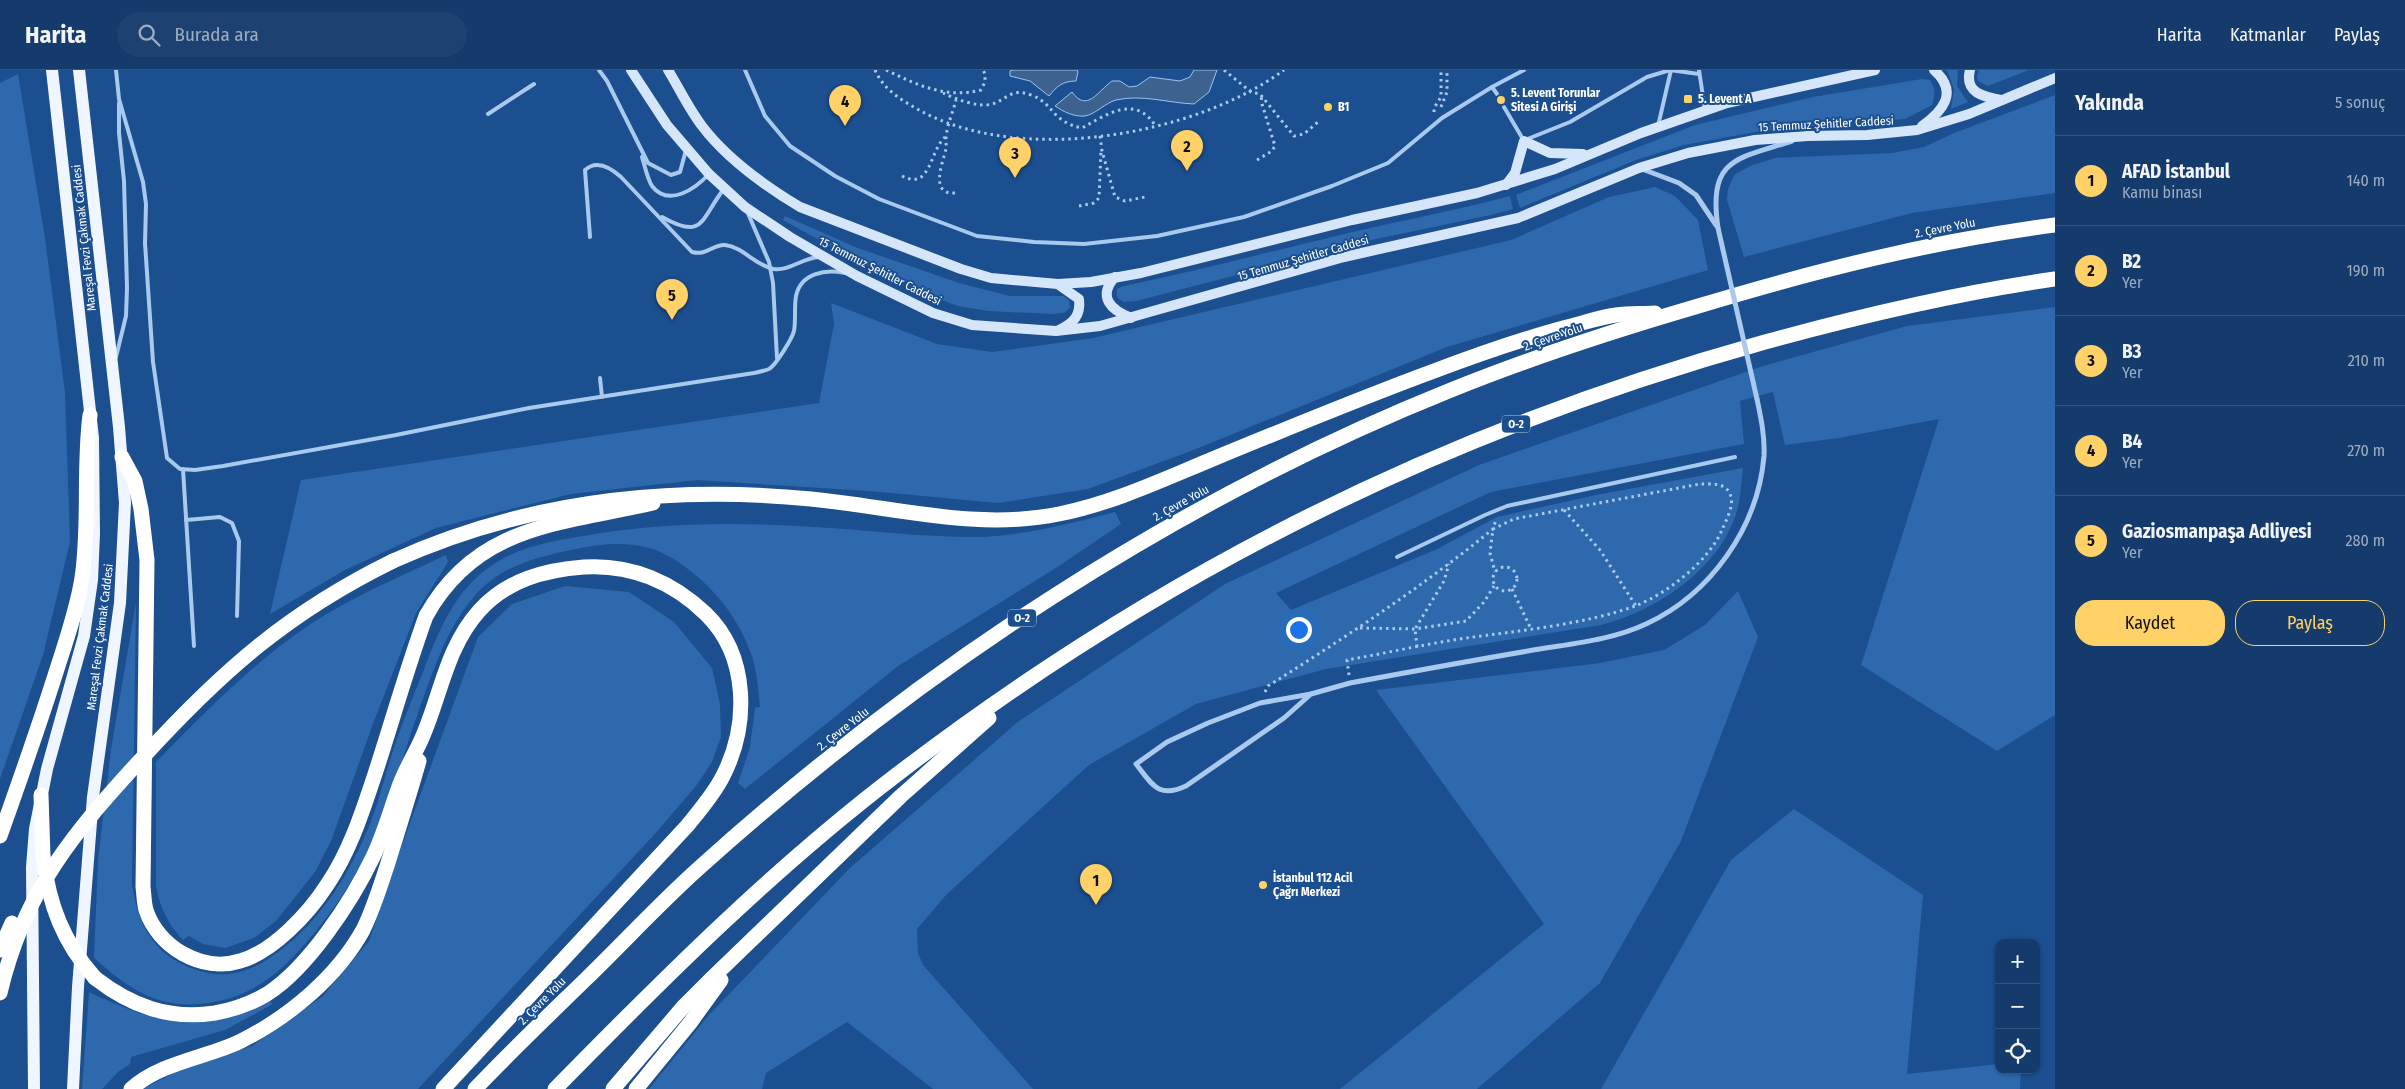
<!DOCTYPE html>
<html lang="tr">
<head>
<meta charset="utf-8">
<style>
  :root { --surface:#143b6b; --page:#1d4271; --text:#f1f3f6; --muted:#9dadc1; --line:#33557e; --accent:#ffd166 }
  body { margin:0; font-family:"Fira Sans Condensed",sans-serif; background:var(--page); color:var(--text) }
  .controls { position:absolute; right:15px; bottom:15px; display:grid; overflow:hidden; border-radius:10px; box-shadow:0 1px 4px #0004 }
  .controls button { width:45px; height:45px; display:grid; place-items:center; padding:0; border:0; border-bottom:1px solid var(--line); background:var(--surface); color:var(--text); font:25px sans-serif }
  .you { position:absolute; left:1298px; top:559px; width:18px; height:18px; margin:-12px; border:4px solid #fff; border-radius:50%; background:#1a73e8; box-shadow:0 0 0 8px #1a73e833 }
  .badge { display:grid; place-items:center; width:32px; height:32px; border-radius:50%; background:var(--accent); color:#111; font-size:16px; font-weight:700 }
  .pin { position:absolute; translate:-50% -41px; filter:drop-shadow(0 1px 2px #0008) }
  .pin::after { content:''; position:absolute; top:26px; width:18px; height:15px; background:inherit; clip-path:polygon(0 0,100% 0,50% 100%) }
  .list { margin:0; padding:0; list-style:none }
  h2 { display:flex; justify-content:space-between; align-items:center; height:65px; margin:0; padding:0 20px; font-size:21px }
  h2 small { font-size:16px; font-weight:400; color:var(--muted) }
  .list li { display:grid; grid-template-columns:32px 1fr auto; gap:15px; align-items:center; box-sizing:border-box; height:90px; padding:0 20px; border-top:1px solid var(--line) }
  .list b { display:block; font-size:19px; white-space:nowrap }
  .list p { margin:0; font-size:16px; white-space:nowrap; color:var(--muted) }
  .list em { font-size:16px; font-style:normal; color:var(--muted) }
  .actions { display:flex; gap:10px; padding:15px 20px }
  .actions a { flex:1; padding:11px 0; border:1px solid var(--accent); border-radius:20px; text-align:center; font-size:18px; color:var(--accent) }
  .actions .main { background:var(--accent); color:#111 }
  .icon { flex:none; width:28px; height:28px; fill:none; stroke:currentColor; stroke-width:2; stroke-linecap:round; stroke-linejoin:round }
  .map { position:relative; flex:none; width:2055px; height:1019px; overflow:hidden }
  header { display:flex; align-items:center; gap:30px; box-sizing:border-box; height:70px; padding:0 25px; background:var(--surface); border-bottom:1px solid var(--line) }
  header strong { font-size:24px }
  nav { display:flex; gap:28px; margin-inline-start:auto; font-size:18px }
  .search { width:350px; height:45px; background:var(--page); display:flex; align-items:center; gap:12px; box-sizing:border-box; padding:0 18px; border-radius:28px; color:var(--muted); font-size:19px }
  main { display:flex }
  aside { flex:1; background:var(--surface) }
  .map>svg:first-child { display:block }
  .green { fill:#2e69ad }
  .water { fill:#3c6290; stroke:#9cc4f0 }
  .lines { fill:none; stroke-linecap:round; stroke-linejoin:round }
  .path { stroke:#a9c9ee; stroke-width:3; stroke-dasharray:2.5 4; stroke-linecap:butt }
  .lane { stroke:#a9c9ee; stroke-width:4 }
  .street { stroke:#a9c9ee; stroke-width:5 }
  .secondary { stroke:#d6e6fa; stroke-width:10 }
  .primary { stroke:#f0f6ff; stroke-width:12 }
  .highway { stroke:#fff; stroke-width:15 }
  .street-bridge { stroke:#a9c9ee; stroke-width:5 }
  .highway-bridge { stroke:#fff; stroke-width:15 }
  .poi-dot { fill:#ffd166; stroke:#1b4f8f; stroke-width:2 }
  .labels { text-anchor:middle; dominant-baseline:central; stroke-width:4; stroke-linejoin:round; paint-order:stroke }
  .shield { fill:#1b4f8f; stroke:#bbcadd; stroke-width:1 }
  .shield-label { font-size:11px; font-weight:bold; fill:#fff }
  .poi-label { font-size:12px; font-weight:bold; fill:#fff; stroke:#1b4f8f; text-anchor:start }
  .street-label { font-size:12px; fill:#fff; stroke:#1b4f8f }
</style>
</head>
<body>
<header>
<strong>Harita</strong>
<div class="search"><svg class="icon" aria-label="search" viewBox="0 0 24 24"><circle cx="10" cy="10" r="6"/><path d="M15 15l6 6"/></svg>Burada ara</div>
<nav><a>Harita</a><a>Katmanlar</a><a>Paylaş</a></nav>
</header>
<main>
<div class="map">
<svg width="2055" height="1019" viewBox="0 0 2055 1019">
  <rect width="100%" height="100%" fill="#1b4f8f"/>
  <g class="green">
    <path d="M 1947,0 L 1958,0 L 1957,16 L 1968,32 L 1951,39 L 1954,19 Z"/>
    <path d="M 1979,0 L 2029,0 L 1988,16 L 1978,11 L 1977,7 Z"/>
    <path d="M 18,4 L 45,168 L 65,322 L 70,472 L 43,585 L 0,709 L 0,13 Z"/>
    <path d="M 1922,9 L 1930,10 C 1936,19 1935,25 1932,35 L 1905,49 L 1761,61 L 1684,75 L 1636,90 L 1520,138 L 1516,125 L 1695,55 L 1813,27 Z"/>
    <path d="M 2055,25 L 2055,123 L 1912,143 L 1744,187 L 1727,130 L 1728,119 L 1734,105 L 1750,96 L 1775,88 L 1892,83 L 1924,77 L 1954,63 Z"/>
    <path d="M 1655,117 L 1675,126 L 1698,150 L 1708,200 L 1447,277 L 1191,381 L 1088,419 L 998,433 L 869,421 L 697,410 L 571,424 L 436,458 L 345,500 L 270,544 L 301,410 L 819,333 L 834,254 L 831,233 L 937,274 L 992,282 L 1093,268 L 1511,170 L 1609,127 Z"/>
    <path d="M 1510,126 L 1513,139 L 1491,145 L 1285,188 L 1241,204 L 1136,231 L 1123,232 L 1117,227 L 1117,219 L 1124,216 C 1192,202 1260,184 1328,168 C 1388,153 1450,142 1510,126 Z"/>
    <path d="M 785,146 L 855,177 L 959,213 L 1010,226 L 1063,226 L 1069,230 L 1070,238 L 1064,243 L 1051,244 L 988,241 L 958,236 L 928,225 L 850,187 L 783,150 Z"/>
    <path d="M 2055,237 L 2055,645 L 1997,681 L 1861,595 L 1939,349 L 1839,368 L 1785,375 L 1773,322 L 1740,331 L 1744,374 L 1491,422 L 1276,523 L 1291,540 L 1435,480 L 1497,447 L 1596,425 L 1743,398 C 1741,413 1741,430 1736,444 C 1718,500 1656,541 1601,555 L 1326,599 L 1196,634 L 1089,695 L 947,824 L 917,859 L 918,883 L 923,895 L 1033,1019 L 933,1019 L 847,952 L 766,1003 L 762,1019 L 649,1019 L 708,946 L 850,798 L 1019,651 L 1225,514 L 1479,395 L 1763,296 L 1907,256 Z"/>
    <path d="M 1115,442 L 1121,454 L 1059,496 L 898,596 L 745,719 L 738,713 L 750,677 L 755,638 L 760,637 C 758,618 757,598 750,581 C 736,542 706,509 672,488 C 643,470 608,472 576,479 C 537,487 498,496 472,529 C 448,558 437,591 424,626 C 403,682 389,743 361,795 C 347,821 329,845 311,867 C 285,898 259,922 219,931 C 165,943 133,923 94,888 L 98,790 L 111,679 L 136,533 L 132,815 C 138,849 148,876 180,893 C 214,910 240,908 271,887 C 316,857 346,810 367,761 C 380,731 386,699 397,669 C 405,646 414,624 423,602 C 438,562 454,521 491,496 C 517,477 552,471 583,466 C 659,452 736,452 814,457 C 868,460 921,467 975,467 C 1023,466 1069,454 1115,442 Z"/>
    <path d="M 446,485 L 448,492 L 416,543 L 373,654 L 331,771 L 315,802 L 276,851 L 254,868 L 225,878 L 203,874 L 189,866 L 183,870 C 168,854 160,838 156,816 L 156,692 C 211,636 268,577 337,538 C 372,518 410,502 446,485 Z"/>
    <path d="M 565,516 L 629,522 L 674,552 L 712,598 L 720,634 L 721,667 L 712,692 L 696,716 L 653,766 L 418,1019 L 143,1019 L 174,1003 L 252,976 L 323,926 L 369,871 L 398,786 L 478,567 L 512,534 Z"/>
    <path d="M 1738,521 L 1758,567 L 1681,771 L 1600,913 L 1477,1019 L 1340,1019 L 1544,854 L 1376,620 L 1600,593 L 1664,580 L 1705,555 Z"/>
    <path d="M 1794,739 L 1923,825 L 1907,1004 L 1999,994 L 1999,1000 L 2021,1000 L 2020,1019 L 1601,1019 L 1731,790 Z"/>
    <path d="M 89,922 C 137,945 180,961 234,946 C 246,943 258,936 269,931 L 273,934 L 225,960 L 131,987 L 130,994 L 118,1002 L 102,1019 L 82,1019 Z"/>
  </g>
  <g class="water">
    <path d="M 1013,0 L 1077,0 L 1078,2 L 1076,11 C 1063,11 1057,16 1049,26 L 1030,11 L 1010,6 L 1010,1 Z"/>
    <path d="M 1194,0 L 1217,0 L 1209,22 L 1194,34 C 1168,33 1142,24 1116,30 C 1105,33 1096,44 1085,46 C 1074,47 1064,42 1055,36 L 1072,22 C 1087,43 1098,21 1112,11 L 1120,11 L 1129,17 L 1137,16 L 1150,7 L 1180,11 L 1190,7 Z"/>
  </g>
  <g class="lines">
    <g class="path">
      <path d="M 875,0 C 883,19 901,30 919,40 C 1020,96 1194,66 1284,0"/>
      <path d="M 886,0 C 917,15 946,29 981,20 L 985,12 L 985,4 L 983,0"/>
      <path d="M 1224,0 L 1251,22 L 1260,24 L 1294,66 L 1304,64 L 1318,52"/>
      <path d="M 943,23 C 956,29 978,38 992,34 C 1007,30 1011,17 1031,25 C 1054,33 1051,52 1082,58 C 1106,45 1136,23 1156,57"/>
      <path d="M 1441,37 L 1447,22 L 1447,0"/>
      <path d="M 1434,42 L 1434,38 L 1441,27 L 1441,0"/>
      <path d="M 1100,66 L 1102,81 L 1115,127 L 1125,131 L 1145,127"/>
      <path d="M 1257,90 L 1272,81 L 1275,76 L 1262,34 L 1261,24"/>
      <path d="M 902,106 C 931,121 929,82 945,67"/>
      <path d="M 955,123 C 929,125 943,92 946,79 C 947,75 945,72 946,68 C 947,55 953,42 956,30"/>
      <path d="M 1079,136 L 1094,133 L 1099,128 L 1101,81"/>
      <path d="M 1564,440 L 1600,480 L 1636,536"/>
      <circle cx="1505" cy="509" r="12"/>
      <path d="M 1512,519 L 1531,559"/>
      <path d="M 1360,558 L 1415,559 L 1466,551 L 1484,532 L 1494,516"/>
      <path d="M 1417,577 L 1415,559 L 1444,511 L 1449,494"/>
      <path d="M 1349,605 L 1347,590 C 1386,583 1426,574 1466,568 C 1518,561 1586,554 1635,536 C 1665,525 1709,491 1722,460 C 1726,450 1735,435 1730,424 C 1725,412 1711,414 1700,414 L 1514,449 L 1493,459 L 1490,483 L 1495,502"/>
      <path d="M 1265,622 L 1268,616 C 1346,567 1422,517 1493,459 L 1496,450"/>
    </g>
    <g class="lane">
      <path d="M 116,0 L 119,29 L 143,112 L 146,134 L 145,173 L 153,292 L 167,388 L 180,399 L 195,400 L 223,396 L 396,365 L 529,338 L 754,303 C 758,302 764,301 769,299 C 775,296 792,269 794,261 C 796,250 794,238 796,226 C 801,203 825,199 845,203"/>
      <path d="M 599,0 L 607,11 L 648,93 L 671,105 L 680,102 L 686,80"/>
      <path d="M 745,0 L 765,46 L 790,76 L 835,106 L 879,129 L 977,166 L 1034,172 L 1084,174 L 1157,166 L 1244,147 L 1332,116 L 1388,93 L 1442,48 L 1492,17"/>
      <path d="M 1699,0 L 1705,40"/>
      <path d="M 1497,24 L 1492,17 L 1524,0"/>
      <path d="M 1504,37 L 1524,71"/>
      <path d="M 488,44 L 534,14"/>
      <path d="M 1658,56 L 1671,0"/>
      <path d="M 1525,70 L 1570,52 L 1647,7 L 1670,0 L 1699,4"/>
      <path d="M 642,87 C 645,96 647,108 652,116 C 669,138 696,118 709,104"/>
      <path d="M 747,141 L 769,192 L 773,213 L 777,288"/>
      <path d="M 662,147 C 703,170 700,151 723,120"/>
      <path d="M 590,167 L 585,100 C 597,89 611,98 621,107 L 692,182 C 707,186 713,174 725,175 C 743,177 756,196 774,199 C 789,201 803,188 819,187"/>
      <path d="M 116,287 L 126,246 L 127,218 L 124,111 L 119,63 L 119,33"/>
      <path d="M 600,308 L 602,327"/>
      <path d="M 183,399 L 194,576"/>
      <path d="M 186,450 L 220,447 L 232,453 L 239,471 L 237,546"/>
      <path d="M 1397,487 L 1485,445 L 1507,436 L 1735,387"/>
    </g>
    <g class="street">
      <path d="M 1642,99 L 1679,113 L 1696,125 L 1716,155"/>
      <path d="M 1718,158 C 1708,88 1736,89 1792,71"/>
      <path d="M 1311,624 L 1284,648 L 1186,716 C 1158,729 1152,714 1136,694 L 1167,672 L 1208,653 L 1260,633 L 1311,624 L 1350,613 C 1409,602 1469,591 1528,581 C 1567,574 1610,571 1646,554 C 1711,524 1758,457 1764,386 C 1765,367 1761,348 1757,329"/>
    </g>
    <g class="secondary">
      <path d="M 631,0 L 667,55 L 709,104 L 745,137 L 790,167 L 857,206 L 933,243 L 972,255 L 1056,261 L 1100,256 L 1344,187 L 1518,148 L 1639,98 L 1688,83 L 1755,70 L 1808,66 L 1867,65 L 1917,60 L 1969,44 L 2055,8"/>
      <path d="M 668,0 C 679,18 689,39 702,56 C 727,89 765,116 800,137 L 961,199 L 991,208 L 1058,214 L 1091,212 L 1141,203 L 1352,150 L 1477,123 L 1555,99 L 1641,63 L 1727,33 L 1875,0"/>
      <path d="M 1970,0 C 1964,23 1984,27 2001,30"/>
      <path d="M 1922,56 C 1943,41 1959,22 1934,0"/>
      <path d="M 1506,115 L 1515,103 L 1524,71 L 1550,83 L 1583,84"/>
      <path d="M 1115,207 C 1097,227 1111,240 1131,248"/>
      <path d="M 1059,215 L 1079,229 C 1081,245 1074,253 1059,260"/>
    </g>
    <g class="primary">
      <path d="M 34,1019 L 32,797 L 35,759 L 47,699 L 84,566 L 92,510 L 94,464 L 93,368 L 52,0"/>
      <path d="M 73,1019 L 78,917 L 93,727 L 120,533 L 125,433 L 119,357 L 79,0"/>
    </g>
    <g class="highway">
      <path d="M 122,387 L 135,411 L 141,439 L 147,490 L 143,817 C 144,824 144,833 146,840 C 158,877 202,903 240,891 C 273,882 309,843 327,815 C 350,781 362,743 375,704 C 392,652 407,598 426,546 C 477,454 562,454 653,433"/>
      <path d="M 393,491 C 526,431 668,415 811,429 C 894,437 977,461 1059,444 C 1110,434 1160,411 1208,391 C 1283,360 1358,329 1434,301 C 1479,284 1524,268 1571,256 C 1586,252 1601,247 1616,245 C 1629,243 1642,244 1655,243"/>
      <path d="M 41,725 L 43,787"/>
      <path d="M 0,766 C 20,710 40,653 58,596 C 67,568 77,539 82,508 C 90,454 83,399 90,345"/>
      <path d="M 95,908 C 131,936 169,950 215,943 C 232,940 252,933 267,924 C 308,898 352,831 373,787 C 384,764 391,738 400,714 C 406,698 415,684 422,668 C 441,625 446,578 479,541 C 507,510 544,500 584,497 C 631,494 673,512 706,544 C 749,586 749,655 723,706 C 714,724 700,740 687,756 L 443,1019"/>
      <path d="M 131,1019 C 161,992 206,988 241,971 C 289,947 337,907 363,860 C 373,840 380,817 387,796 C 398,761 409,726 419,691"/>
      <path d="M 475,1019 C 511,981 549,945 587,908 C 624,872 660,833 699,798 C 920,599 1174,431 1451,320 C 1530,288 1613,261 1695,237 C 1814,201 1932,171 2055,155"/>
      <path d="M 555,1019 C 663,909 773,799 895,706 C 1161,502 1442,362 1765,272 C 1860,246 1957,223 2055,209"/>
      <path d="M 613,1019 L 684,936 L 711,909 L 901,726 L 989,648"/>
      <path d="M 636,1019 L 690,953 L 721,910"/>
    </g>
    <path class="street-bridge" d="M 1718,158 L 1757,329"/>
    <g class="highway-bridge">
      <path d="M 43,787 C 49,835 63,872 95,908"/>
      <path d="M 0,880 L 12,853"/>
      <path d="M 0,923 C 24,820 75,761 145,685 C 223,600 289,542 393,491"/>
    </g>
  </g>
  <g class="poi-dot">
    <rect x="1683" y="24" width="10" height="10" rx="2.5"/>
    <circle cx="1501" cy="30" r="5"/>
    <circle cx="1328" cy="37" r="5"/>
    <circle cx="1263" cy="815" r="5"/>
  </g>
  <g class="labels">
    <g class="shield">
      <rect x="1502" y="345.5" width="28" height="17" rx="4"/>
      <rect x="1008" y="539.5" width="28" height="17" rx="4"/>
    </g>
    <g class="shield-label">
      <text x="1516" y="354">O-2</text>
      <text x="1022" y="548">O-2</text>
    </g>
    <g class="poi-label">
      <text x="1511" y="23">5. Levent Torunlar<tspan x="1511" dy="14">Sitesi A Girişi</tspan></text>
      <text x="1698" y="29">5. Levent A</text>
      <text x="1338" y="37">B1</text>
      <text x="1273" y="808">İstanbul 112 Acil<tspan x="1273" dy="14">Çağrı Merkezi</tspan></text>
    </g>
    <g class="street-label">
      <text transform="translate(1826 54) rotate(-3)">15 Temmuz Şehitler Caddesi</text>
      <text transform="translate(1945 158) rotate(-11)">2. Çevre Yolu</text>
      <text transform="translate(84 168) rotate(-96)">Mareşal Fevzi Çakmak Caddesi</text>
      <text transform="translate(1303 188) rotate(-16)">15 Temmuz Şehitler Caddesi</text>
      <text transform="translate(880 201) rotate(27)">15 Temmuz Şehitler Caddesi</text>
      <text transform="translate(1553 267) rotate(-19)">2. Çevre Yolu</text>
      <text transform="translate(1181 433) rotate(-29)">2. Çevre Yolu</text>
      <text transform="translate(100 567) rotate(-83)">Mareşal Fevzi Çakmak Caddesi</text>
      <text transform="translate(843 659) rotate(-38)">2. Çevre Yolu</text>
      <text transform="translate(542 931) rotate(-45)">2. Çevre Yolu</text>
    </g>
  </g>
</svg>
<div class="controls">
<button>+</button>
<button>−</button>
<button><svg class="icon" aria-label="locate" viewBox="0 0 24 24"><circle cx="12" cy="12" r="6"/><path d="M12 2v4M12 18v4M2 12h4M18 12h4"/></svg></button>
</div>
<div class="you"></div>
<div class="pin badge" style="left:1096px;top:835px">1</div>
<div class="pin badge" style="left:1187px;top:101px">2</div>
<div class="pin badge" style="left:1015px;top:108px">3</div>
<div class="pin badge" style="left:845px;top:56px">4</div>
<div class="pin badge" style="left:672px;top:250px">5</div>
</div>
<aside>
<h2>Yakında<small>5 sonuç</small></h2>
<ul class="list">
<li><span class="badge">1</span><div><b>AFAD İstanbul</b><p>Kamu binası</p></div><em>140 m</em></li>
<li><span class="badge">2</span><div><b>B2</b><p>Yer</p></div><em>190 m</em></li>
<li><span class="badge">3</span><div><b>B3</b><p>Yer</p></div><em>210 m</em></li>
<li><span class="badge">4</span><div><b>B4</b><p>Yer</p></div><em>270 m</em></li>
<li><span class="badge">5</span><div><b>Gaziosmanpaşa Adliyesi</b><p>Yer</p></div><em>280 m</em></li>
</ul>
<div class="actions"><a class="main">Kaydet</a><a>Paylaş</a></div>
</aside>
</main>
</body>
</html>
